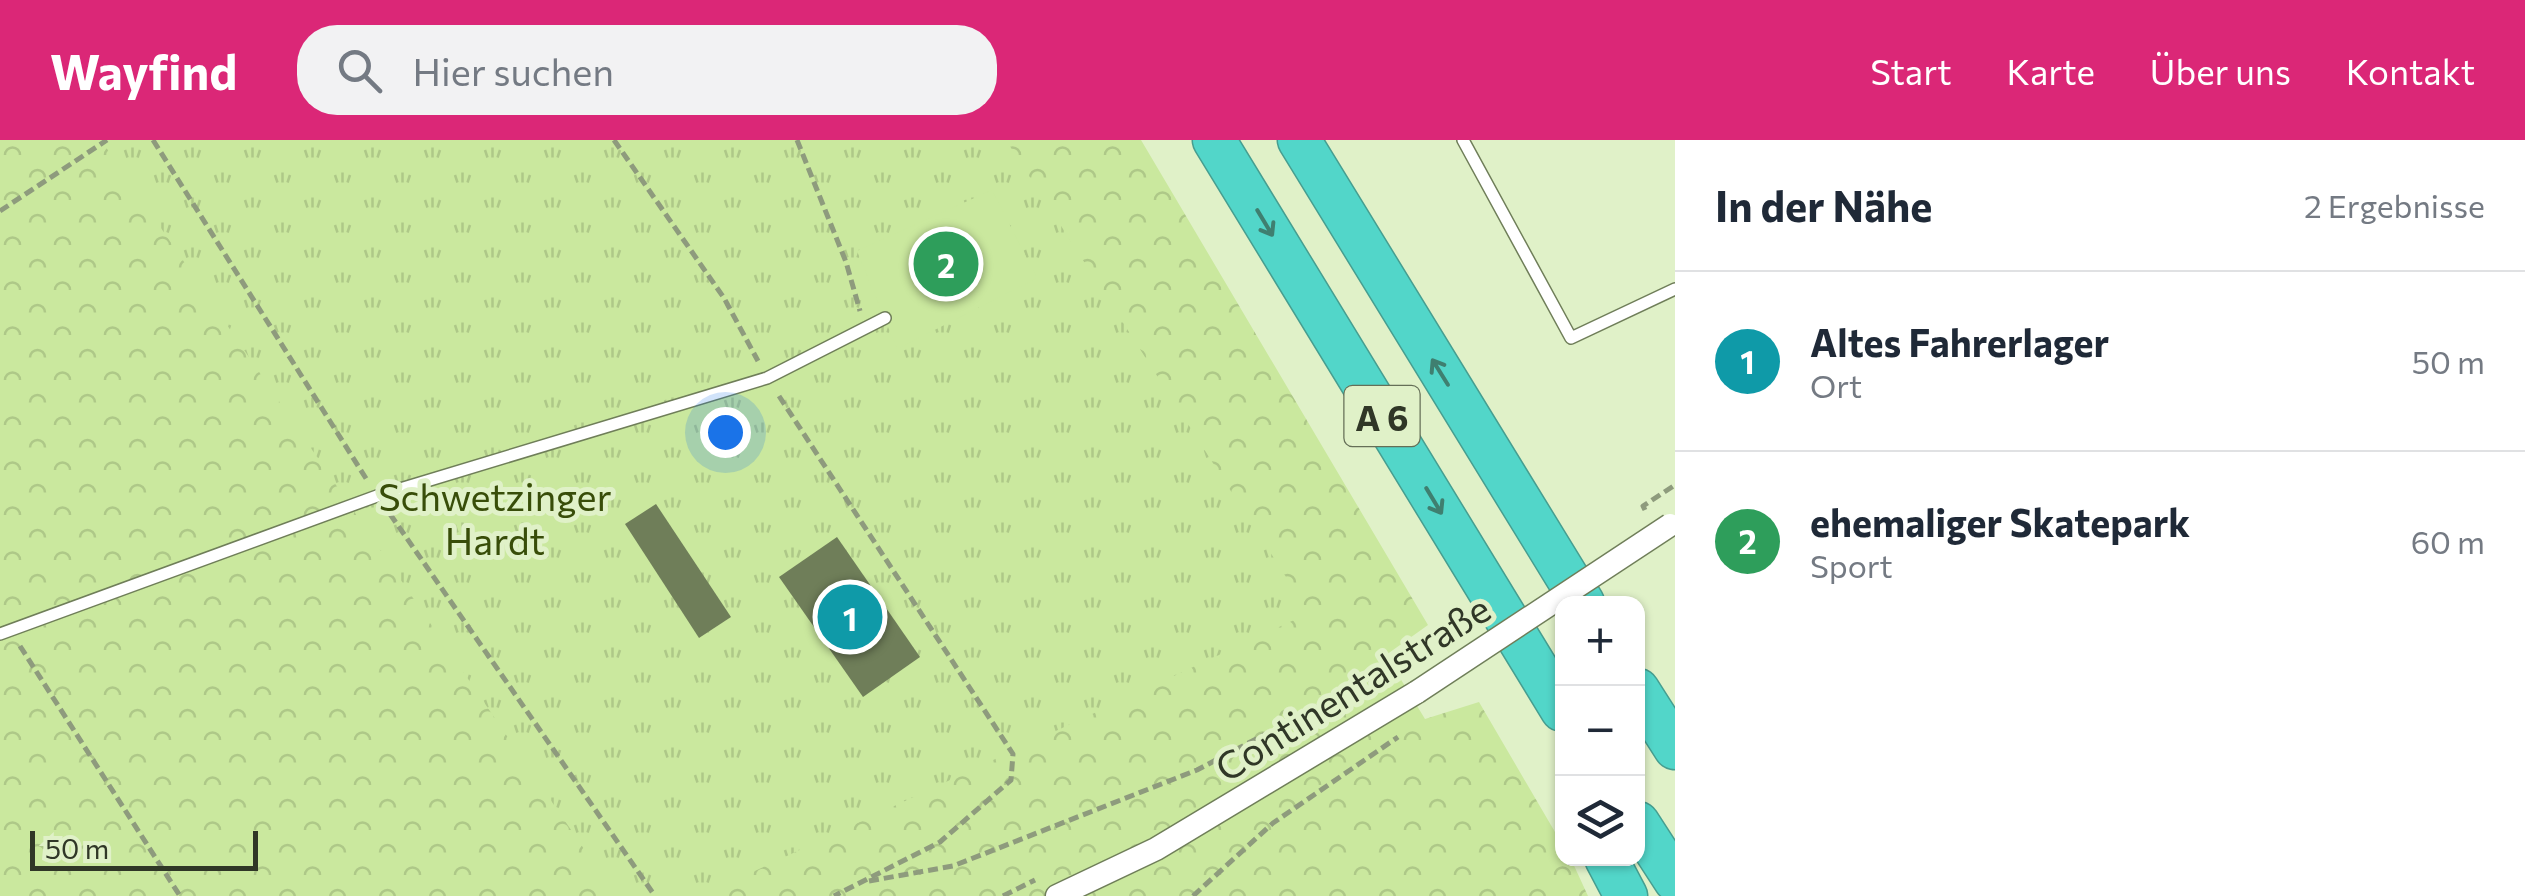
<!DOCTYPE html>
<html lang="de">
<head>
<meta charset="utf-8">
<style>
  :root { --surface:#fff; --page:#f2f2f3; --text:#1f2937; --muted:#747a83; --line:#e0e1e3; --accent:#db2777 }
  body { margin:0; font-family:Commissioner,sans-serif; background:var(--page); color:var(--text) }
  .controls { position:absolute; right:30px; bottom:30px; display:grid; overflow:hidden; border-radius:20px; box-shadow:0 2px 8px #0004 }
  .controls button { width:90px; height:90px; display:grid; place-items:center; padding:0; border:0; border-bottom:2px solid var(--line); background:var(--surface); color:var(--text); font:50px sans-serif }
  .scale { position:absolute; left:30px; bottom:25px; width:228px; box-sizing:border-box; padding-left:10px; border:5px solid #303727; border-top:0; font-size:28px; line-height:35px; white-space:nowrap; color:#303727; -webkit-text-stroke:8px #e0f1c8; paint-order:stroke }
  .you { position:absolute; left:725px; top:292px; width:35px; height:35px; margin:-25px; border:8px solid #fff; border-radius:50%; background:#1a73e8; box-shadow:0 0 0 15px #1a73e833 }
  .badge { display:grid; place-items:center; width:65px; height:65px; border-radius:50%; background:var(--accent); color:#fff; font-size:32px; font-weight:700 }
  .pin { position:absolute; translate:-50% -50%; border:5px solid #fff; box-shadow:0 2px 10px #0006 }
  .list { margin:0; padding:0; list-style:none }
  h2 { display:flex; justify-content:space-between; align-items:center; height:130px; margin:0; padding:0 40px; font-size:42px }
  h2 small { font-size:32px; font-weight:400; color:var(--muted) }
  .list li { display:grid; grid-template-columns:65px 1fr auto; gap:30px; align-items:center; box-sizing:border-box; height:180px; padding:0 40px; border-top:2px solid var(--line) }
  .list b { display:block; font-size:38px; white-space:nowrap }
  .list p { margin:0; font-size:32px; white-space:nowrap; color:var(--muted) }
  .list em { font-size:32px; font-style:normal; color:var(--muted) }
  .icon { flex:none; width:55px; height:55px; fill:none; stroke:currentColor; stroke-width:2; stroke-linecap:round; stroke-linejoin:round }
  .map { position:relative; flex:none; width:1675px; height:756px; overflow:hidden }
  header { display:flex; align-items:center; gap:60px; box-sizing:border-box; height:140px; padding:0 50px; background:var(--accent); color:#fff }
  header strong { font-size:48px }
  nav { display:flex; gap:55px; margin-inline-start:auto; font-size:35px }
  .search { width:700px; height:90px; background:var(--page); display:flex; align-items:center; gap:25px; box-sizing:border-box; padding:0 35px; border-radius:40px; color:var(--muted); font-size:38px }
  main { display:flex }
  aside { flex:1; background:var(--surface) }
  .map>svg:first-child { display:block }
  .forest { fill:url(#forest-crowns) }
  .park { fill:url(#park-tufts) }
  .pitch { fill:#cae89e }
  .building { fill:#6f7e59 }
  .lines { fill:none; stroke-linecap:round; stroke-linejoin:round }
  .service-casing { stroke:#6f7e59; stroke-width:14 }
  .minor-casing { stroke:#6f7e59; stroke-width:25 }
  .motorway-casing { stroke:#469e90; stroke-width:45 }
  .path { stroke:#8e9b7d; stroke-width:5; stroke-dasharray:10 5; stroke-linecap:butt }
  .service { stroke:#fff; stroke-width:11 }
  .minor { stroke:#fff; stroke-width:22 }
  .motorway { stroke:#52d6c9; stroke-width:42 }
  .minor-bridge-casing { stroke:#6f7e59; stroke-width:25; stroke-linecap:butt }
  .minor-bridge { stroke:#fff; stroke-width:22 }
  .oneway { stroke:#3f7f70 }
  .labels { text-anchor:middle; dominant-baseline:central; stroke-width:10; stroke-linejoin:round; paint-order:stroke }
  .shield { fill:#e0f1c8; stroke:#656f57; stroke-width:2.5 }
  .shield-label { font-size:35px; font-weight:bold; fill:#303727 }
  .park-label { font-size:38px; fill:#384d09; stroke:#e0f1c8 }
  .street-label { font-size:38px; fill:#303727; stroke:#e0f1c8 }
</style>
</head>
<body>
<header>
<strong>Wayfind</strong>
<div class="search"><svg class="icon" aria-label="search" viewBox="0 0 24 24"><circle cx="10" cy="10" r="6"/><path d="M15 15l6 6"/></svg>Hier suchen</div>
<nav><a>Start</a><a>Karte</a><a>Über uns</a><a>Kontakt</a></nav>
</header>
<main>
<div class="map">
<svg width="1675" height="756" viewBox="0 0 1675 756">
  <defs>
    <pattern id="forest-crowns" width="20" height="18" patternUnits="userSpaceOnUse" patternTransform="scale(2.5)"><rect width="20" height="18" fill="#cae89e"/><path d="M2 6a3 3 0 1 1 6 0M12 15a3 3 0 1 1 6 0" fill="none" stroke="#aec888"/></pattern>
    <pattern id="park-tufts" width="24" height="20" patternUnits="userSpaceOnUse" patternTransform="scale(2.5)"><rect width="24" height="20" fill="#cae89e"/><path d="M3 7l-1-3M5 7V3M7 7l1-3M15 17l-1-3M17 17v-4M19 17l1-3" fill="none" stroke="#aec888"/></pattern>
  </defs>
  <rect width="100%" height="100%" fill="#e0f1c8"/>
  <path class="forest" d="M 0,0 L 1141,0 L 1428,485 L 1386,515 L 1425,579 L 1479,562 L 1562,704 L 1562,718 L 1571,719 L 1588,756 L 0,756 Z"/>
  <path class="park" d="M 101,0 L 1006,0 L 1309,473 L 701,756 L 616,756 Z"/>
  <path class="pitch" d="M 992,50 L 1037,138 L 897,209 L 857,111 Z"/>
  <g class="building">
    <path d="M 656,364 L 731,477 L 699,498 L 625,384 Z"/>
    <path d="M 837,397 L 920,517 L 863,557 L 779,437 Z"/>
  </g>
  <g class="lines">
    <g class="service-casing">
      <g id="service">
        <path d="M 1463,0 L 1571,198 L 1675,149"/>
        <path d="M 0,494 L 377,356 L 767,238 L 885,178"/>
      </g>
    </g>
    <g class="minor-casing">
      <path id="minor" d="M 1057,756 L 1156,709 L 1417,552"/>
    </g>
    <g class="motorway-casing">
      <g id="motorway">
        <path d="M 1214,0 L 1562,570"/>
        <path d="M 1299,0 L 1583,463"/>
        <path d="M 1638,550 L 1675,608"/>
        <path d="M 1638,683 L 1675,740"/>
        <path d="M 1606,718 L 1626,756"/>
      </g>
    </g>
    <g class="path">
      <path d="M 153,0 L 367,340"/>
      <path d="M 614,0 L 724,158 L 758,221"/>
      <path d="M 797,0 L 846,122 L 860,171"/>
      <path d="M 0,71 L 107,0"/>
      <path d="M 779,256 L 1013,614 L 1011,640 L 940,702 L 834,756"/>
      <path d="M 1645,370 L 1643,366 L 1675,345"/>
      <path d="M 390,374 L 655,756"/>
      <path d="M 20,506 L 180,756"/>
      <path d="M 869,741 L 953,726 L 1197,630 L 1376,536 L 1399,530"/>
      <path d="M 1003,756 L 1035,740"/>
      <path d="M 1193,756 L 1273,683 L 1398,597"/>
    </g>
    <use href="#service" class="service"/>
    <use href="#minor" class="minor"/>
    <use href="#motorway" class="motorway"/>
    <g class="minor-bridge-casing">
      <path id="minor-bridge" d="M 1417,552 L 1670,385"/>
    </g>
    <use href="#minor-bridge" class="minor-bridge"/>
  </g>
  <defs><path id="oneway-shaft" d="M-6 0H5M1.5-3L5.5 0L1.5 3" fill="none" stroke-width="1.6" stroke-linecap="round" stroke-linejoin="round" transform="scale(2.5)"/></defs>
  <g class="oneway">
    <use href="#oneway-shaft" transform="translate(1265 83) rotate(59)"/>
    <use href="#oneway-shaft" transform="translate(1440 232) rotate(-122)"/>
    <use href="#oneway-shaft" transform="translate(1434 361) rotate(59)"/>
  </g>
  <g class="labels">
    <rect class="shield" x="1344.5" y="246" width="75" height="60" rx="8"/>
    <g class="shield-label">
      <text x="1382" y="276">A 6</text>
    </g>
    <g class="park-label">
      <text x="495" y="355">Schwetzinger<tspan x="495" dy="44">Hardt</tspan></text>
    </g>
    <g class="street-label">
      <text transform="translate(1352 547) rotate(-32)">Continentalstraße</text>
    </g>
  </g>
</svg>
<div class="controls">
<button>+</button>
<button>−</button>
<button><svg class="icon" aria-label="layers" viewBox="0 0 24 24"><path d="M12 4l9 5-9 5-9-5zM3 14l9 5 9-5"/></svg></button>
</div>
<div class="scale">50 m</div>
<div class="you"></div>
<div class="pin badge" style="left:850px;top:477px;background:#0f9aa8">1</div>
<div class="pin badge" style="left:946px;top:124px;background:#2e9e5b">2</div>
</div>
<aside>
<h2>In der Nähe<small>2 Ergebnisse</small></h2>
<ul class="list">
<li><span class="badge" style="background:#0f9aa8">1</span><div><b>Altes Fahrerlager</b><p>Ort</p></div><em>50 m</em></li>
<li><span class="badge" style="background:#2e9e5b">2</span><div><b>ehemaliger Skatepark</b><p>Sport</p></div><em>60 m</em></li>
</ul>
</aside>
</main>
</body>
</html>
